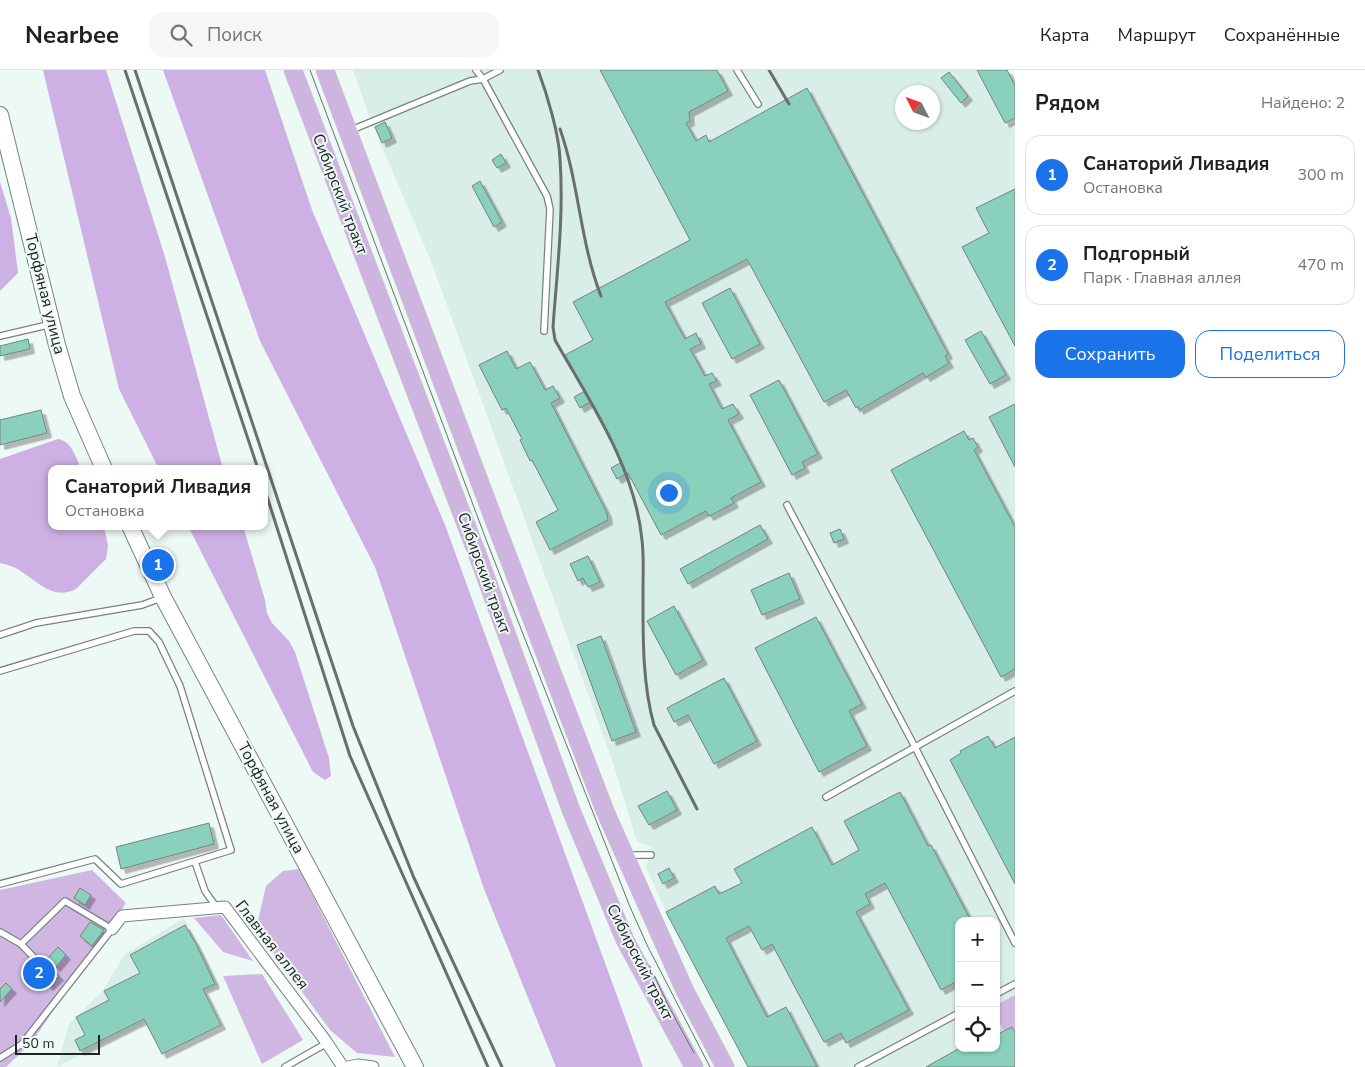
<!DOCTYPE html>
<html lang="ru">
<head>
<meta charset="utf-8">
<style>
  :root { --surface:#fff; --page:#f6f6f6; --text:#202124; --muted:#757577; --line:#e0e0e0; --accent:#1a73e8 }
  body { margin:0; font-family:"Nunito Sans",sans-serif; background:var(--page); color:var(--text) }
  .controls { position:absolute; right:15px; bottom:15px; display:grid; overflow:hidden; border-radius:10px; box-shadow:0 1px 4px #0004 }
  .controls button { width:45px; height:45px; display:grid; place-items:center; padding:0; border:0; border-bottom:1px solid var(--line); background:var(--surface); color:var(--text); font:25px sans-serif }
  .compass { position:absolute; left:895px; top:15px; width:45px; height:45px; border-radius:50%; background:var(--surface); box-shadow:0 1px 4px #0004; rotate:312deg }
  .scale { position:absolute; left:15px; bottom:12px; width:85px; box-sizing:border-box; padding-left:5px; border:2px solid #1e2221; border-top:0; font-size:14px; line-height:18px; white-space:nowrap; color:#1e2221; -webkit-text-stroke:4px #edf9f5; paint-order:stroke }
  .you { position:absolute; left:668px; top:422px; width:18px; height:18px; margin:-12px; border:4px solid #fff; border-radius:50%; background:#1a73e8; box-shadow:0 0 0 8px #1a73e833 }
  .badge { display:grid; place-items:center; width:32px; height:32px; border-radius:50%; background:var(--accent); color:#fff; font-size:16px; font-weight:700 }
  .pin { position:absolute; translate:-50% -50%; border:2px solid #fff; box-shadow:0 1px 5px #0006 }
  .popup { position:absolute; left:48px; top:395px; width:220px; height:65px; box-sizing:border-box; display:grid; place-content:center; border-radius:10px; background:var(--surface); filter:drop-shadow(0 1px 4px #0005); font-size:16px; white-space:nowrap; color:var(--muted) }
  .popup b { font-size:19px; color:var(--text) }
  .popup::after { content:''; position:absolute; left:50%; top:100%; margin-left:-10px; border:10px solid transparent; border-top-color:var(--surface) }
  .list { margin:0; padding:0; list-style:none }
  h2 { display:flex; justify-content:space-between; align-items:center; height:65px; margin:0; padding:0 20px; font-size:21px }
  h2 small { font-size:16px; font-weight:400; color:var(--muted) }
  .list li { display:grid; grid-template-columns:32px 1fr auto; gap:15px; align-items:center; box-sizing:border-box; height:80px; margin:0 10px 10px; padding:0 10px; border:1px solid var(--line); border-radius:15px }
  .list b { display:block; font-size:19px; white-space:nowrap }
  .list p { margin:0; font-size:16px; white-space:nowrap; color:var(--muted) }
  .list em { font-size:16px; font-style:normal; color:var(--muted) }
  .actions { display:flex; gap:10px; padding:15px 20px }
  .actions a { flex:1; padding:11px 0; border:1px solid var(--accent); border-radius:15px; text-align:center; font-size:18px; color:var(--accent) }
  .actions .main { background:var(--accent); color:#fff }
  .icon { flex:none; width:28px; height:28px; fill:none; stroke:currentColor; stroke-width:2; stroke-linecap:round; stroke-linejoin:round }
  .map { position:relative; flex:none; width:1015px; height:997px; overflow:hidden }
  header { display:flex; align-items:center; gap:30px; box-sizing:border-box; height:70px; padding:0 25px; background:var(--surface); border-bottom:1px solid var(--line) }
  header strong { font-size:24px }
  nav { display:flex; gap:28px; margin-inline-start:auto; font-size:18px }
  .search { width:350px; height:45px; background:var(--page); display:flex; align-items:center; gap:12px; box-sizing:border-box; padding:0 18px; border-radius:15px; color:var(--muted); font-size:19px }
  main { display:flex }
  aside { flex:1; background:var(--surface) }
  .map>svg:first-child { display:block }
  .built { fill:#d9eee8; fill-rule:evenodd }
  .green { fill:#cfb7e2 }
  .forest { fill:#cdb1e4 }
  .building { fill:#89d0bd; stroke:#77827e; filter:url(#shadow) }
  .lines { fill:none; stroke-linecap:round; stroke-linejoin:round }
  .lane-casing { stroke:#78837f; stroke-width:8 }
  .street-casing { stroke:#78837f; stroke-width:13 }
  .secondary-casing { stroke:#78837f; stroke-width:18 }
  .primary-casing { stroke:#d2d3d3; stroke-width:19 }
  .lane { stroke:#fff; stroke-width:5.5 }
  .street { stroke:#fff; stroke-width:11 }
  .secondary { stroke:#fff; stroke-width:16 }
  .primary { stroke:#cdb5df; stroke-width:18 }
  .tram { stroke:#686f6d; stroke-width:1 }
  .rail { stroke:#686f6d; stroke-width:3 }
  .labels { text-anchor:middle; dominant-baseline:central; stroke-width:4; stroke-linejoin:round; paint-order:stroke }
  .street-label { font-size:16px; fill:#1e2221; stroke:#edf9f5 }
</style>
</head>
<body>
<header>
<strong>Nearbee</strong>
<div class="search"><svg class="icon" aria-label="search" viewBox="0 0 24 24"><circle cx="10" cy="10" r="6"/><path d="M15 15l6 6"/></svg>Поиск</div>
<nav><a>Карта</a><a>Маршрут</a><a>Сохранённые</a></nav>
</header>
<main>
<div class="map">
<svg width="1015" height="997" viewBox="0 0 1015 997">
  <defs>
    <filter id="shadow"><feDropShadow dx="4.5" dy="4.5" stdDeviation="0" flood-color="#0004"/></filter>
  </defs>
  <rect width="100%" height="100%" fill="#edf9f5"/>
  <g class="built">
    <path d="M 353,0 L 978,0 L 1006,57 L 1015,52 L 1015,997 L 748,997 L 666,842 L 646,797 L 652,777 L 637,772 L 613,693 L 431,191 L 371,51 ZM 902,22 L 932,22 L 932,52 L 902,52 ZM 959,851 L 996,851 L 996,978 L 959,978 Z"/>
    <path d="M 184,848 L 220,915 L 57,997 L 69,954 L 103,920 L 125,884 Z"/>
  </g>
  <g class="green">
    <path d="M 299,799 L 395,987 L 357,983 L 330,960 L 256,859 L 266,816 L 283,801 Z"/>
    <path d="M 92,800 L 126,833 L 32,972 L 6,997 L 0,997 L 0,820 Z"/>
    <path d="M 221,845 L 253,891 L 223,882 L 194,848 Z"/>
    <path d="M 262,904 L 303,970 L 262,994 L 223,906 Z"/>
    <path d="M 1015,925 L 1015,961 L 1012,963 L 1004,961 L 996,946 L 996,935 Z"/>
  </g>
  <g class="forest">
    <path d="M 43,0 L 106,0 L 165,187 L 223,399 L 159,399 L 119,319 Z"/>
    <path d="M 163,0 L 265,0 L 312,140 L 445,455 L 643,997 L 556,997 L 484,819 L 375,497 L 260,271 Z"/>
    <path d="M 0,112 L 11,148 L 18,203 L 0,221 Z"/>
    <path d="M 58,369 C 72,371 76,388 81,399 L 52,399 L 52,456 L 104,456 L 108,476 L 106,489 L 76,519 C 54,530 40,514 22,502 C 16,497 8,495 0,493 L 0,389 Z"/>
    <path d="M 188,456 L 243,456 L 265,530 L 267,543 L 272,553 L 289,571 L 295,582 L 329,688 L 331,706 L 325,710 L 313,702 Z"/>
  </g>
  <g class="building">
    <path d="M 600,0 L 717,0 L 728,21 L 689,42 L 690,51 L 686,53 L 696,71 L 706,65 L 709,72 L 807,18 L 948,284 L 945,286 L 949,293 L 926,307 L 923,303 L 859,340 L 858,336 L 856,338 L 846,320 L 824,332 L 747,189 L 665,232 L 685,269 L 696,263 L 701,274 L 690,279 L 705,306 L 712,303 L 717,311 L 709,314 L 722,339 L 733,334 L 739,344 L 728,350 L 761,412 L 731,428 L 734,433 L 709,446 L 706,441 L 661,465 L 628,403 L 617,409 L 611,398 L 622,392 L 590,332 L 580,338 L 574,327 L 585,321 L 565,285 L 593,270 L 573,232 L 690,170 Z"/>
    <path d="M 977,0 L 1007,0 L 1015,15 L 1015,48 L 1005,53 Z"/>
    <path d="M 949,2 L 968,26 L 961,33 L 941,8 Z"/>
    <path d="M 385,52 L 392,68 L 382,73 L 375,57 Z"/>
    <path d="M 501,84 L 506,93 L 497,98 L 492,90 Z"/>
    <path d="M 480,111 L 502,152 L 494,157 L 472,116 Z"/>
    <path d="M 1015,119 L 1015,276 L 962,177 L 989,163 L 976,138 Z"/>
    <path d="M 730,218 L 760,274 L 732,289 L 702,233 Z"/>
    <path d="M 981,261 L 1006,305 L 990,314 L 965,270 Z"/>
    <path d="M 28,269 L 30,279 L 0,286 L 0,276 Z"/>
    <path d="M 507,281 L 516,299 L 530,292 L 545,320 L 553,316 L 560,328 L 551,333 L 607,443 L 608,450 L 550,480 L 536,452 L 558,440 L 532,390 L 530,391 L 520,370 L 522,369 L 506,338 L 502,340 L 479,295 Z"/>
    <path d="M 779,310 L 818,384 L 802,392 L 805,398 L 792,405 L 750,325 Z"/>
    <path d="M 1015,334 L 1015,397 L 989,347 Z"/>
    <path d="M 41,340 L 47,363 L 0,375 L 0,350 Z"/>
    <path d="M 964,361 L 969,370 L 973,368 L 978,377 L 974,380 L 1015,457 L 1015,599 L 1001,607 L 891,400 Z"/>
    <path d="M 760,455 L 768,469 L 688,514 L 680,499 Z"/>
    <path d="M 840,459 L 844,469 L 834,473 L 830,463 Z"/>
    <path d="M 588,486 L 600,512 L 588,517 L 583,508 L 578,511 L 570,494 Z"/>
    <path d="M 789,503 L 800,529 L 762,545 L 751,520 Z"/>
    <path d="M 674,536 L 703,590 L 676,605 L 647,551 Z"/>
    <path d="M 816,547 L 862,634 L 849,641 L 867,676 L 819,702 L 755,578 Z"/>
    <path d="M 601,566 L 636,662 L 612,671 L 577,575 Z"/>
    <path d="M 724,608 L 757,671 L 714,694 L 688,645 L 674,652 L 667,638 Z"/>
    <path d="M 988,666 L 995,678 L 1015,667 L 1015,814 L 950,690 L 961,683 L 960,681 Z"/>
    <path d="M 667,721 L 677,740 L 649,755 L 638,736 Z"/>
    <path d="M 900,722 L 928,776 L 931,775 L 971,851 L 959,851 L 959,910 L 941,920 L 885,813 L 865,824 L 870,834 L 856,842 L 909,940 L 846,973 L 841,963 L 824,972 L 772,874 L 762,880 L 749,856 L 726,868 L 767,947 L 786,937 L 817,997 L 748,997 L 666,842 L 715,816 L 719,824 L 742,813 L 734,799 L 812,757 L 832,795 L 859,780 L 844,751 Z"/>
    <path d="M 209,753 L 214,774 L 121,799 L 116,777 Z"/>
    <path d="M 669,798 L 674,808 L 663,814 L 658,804 Z"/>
    <path d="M 80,818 L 91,825 L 85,835 L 74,828 Z"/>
    <path d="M 90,852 L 104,860 L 92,876 L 80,866 Z"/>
    <path d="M 185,855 L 196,874 L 215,914 L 203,919 L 221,955 L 162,984 L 144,949 L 80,981 L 75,970 L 85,965 L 76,947 L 109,930 L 104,921 L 140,903 L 130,885 Z"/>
    <path d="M 58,877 L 66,885 L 56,897 L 47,889 Z"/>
    <path d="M 48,895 L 59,906 L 49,916 L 38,906 Z"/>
    <path d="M 6,913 L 12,919 L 0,932 L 0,919 Z"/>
    <path d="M 1012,957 L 1015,962 L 1015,997 L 926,997 L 960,978 L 996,978 L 996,965 Z"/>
  </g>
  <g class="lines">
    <g class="lane-casing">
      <g id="lane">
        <path d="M 476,0 L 483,9 L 547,126 L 550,139 L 544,261"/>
        <path d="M 737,0 L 758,34"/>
        <path d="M 349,61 L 470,11 L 483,9 L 500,0"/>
        <path d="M 0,266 L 52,254"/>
        <path d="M 787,435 L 915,677 L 1015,873"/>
        <path d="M 0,565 L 36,553 L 142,535 L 161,528"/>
        <path d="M 0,601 L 134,561 L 149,561 L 159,572 L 180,616 L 231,780 L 121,814 L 95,789 L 0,814"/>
        <path d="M 826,727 L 1015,621"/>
        <path d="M 628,785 L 651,785"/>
        <path d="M 195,792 L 205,821 L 217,838"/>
        <path d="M 0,862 L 21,874 L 38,892"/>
        <path d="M 996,924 L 1015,914"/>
        <path d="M 0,988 L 22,974 L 112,859 L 65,831 L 21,874"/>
        <path d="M 285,997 L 327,973"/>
        <path d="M 858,997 L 959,943"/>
      </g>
    </g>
    <g class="street-casing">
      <g id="street">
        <path d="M 112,859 L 122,846 L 225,837 L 325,970 L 343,997"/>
        <path d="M 348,997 L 358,995 L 373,997"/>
      </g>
    </g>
    <g class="secondary-casing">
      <g id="secondary">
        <path d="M 0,45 L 57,275 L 72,326 L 104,399"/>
        <path d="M 130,456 L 163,527 L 415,997"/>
      </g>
    </g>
    <g class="primary-casing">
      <g id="primary">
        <path d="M 293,0 L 478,486 L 571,740 L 625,870 L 694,997"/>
        <path d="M 325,0 L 497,458 L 605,741 L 685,921 L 725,997"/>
      </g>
    </g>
    <use href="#lane" class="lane"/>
    <use href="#street" class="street"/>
    <use href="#secondary" class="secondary"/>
    <use href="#primary" class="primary"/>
    <g class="tram">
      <path d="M 310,0 L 487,472 L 630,837 L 648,877 L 710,997"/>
      <path d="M 650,896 L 668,935 L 694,983"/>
    </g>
    <g class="rail">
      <path d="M 125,0 L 258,399"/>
      <path d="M 135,0 L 353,656 L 414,808 L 502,997"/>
      <path d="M 538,0 C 547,24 559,64 560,89 C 564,145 557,201 553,257 L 555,270 C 590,332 635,397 642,470 C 644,486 643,503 643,519 C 643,563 642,613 654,655 L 697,739"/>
      <path d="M 769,0 L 789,34"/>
      <path d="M 560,59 C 579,113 580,172 601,226"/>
      <path d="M 264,417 L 350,686 L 488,997"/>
    </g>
  </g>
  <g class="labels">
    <g class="street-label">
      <text transform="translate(340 124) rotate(69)">Сибирский тракт</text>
      <text transform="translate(45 224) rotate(76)">Торфяная улица</text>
      <text transform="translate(484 503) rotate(70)">Сибирский тракт</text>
      <text transform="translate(271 728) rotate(62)">Торфяная улица</text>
      <text transform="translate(272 875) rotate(52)">Главная аллея</text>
      <text transform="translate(640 892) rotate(63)">Сибирский тракт</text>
    </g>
  </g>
</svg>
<div class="controls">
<button>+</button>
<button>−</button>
<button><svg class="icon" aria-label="locate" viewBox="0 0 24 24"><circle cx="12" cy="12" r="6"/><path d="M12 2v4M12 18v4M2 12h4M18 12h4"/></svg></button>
</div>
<svg class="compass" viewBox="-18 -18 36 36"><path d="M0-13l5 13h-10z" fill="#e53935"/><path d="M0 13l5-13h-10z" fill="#757577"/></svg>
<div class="scale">50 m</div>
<div class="you"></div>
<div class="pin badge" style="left:158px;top:495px">1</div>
<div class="popup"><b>Санаторий Ливадия</b>Остановка</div>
<div class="pin badge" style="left:39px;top:903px">2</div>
</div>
<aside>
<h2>Рядом<small>Найдено: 2</small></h2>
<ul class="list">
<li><span class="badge">1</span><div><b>Санаторий Ливадия</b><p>Остановка</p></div><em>300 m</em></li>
<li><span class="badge">2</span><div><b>Подгорный</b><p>Парк · Главная аллея</p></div><em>470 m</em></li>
</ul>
<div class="actions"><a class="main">Сохранить</a><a>Поделиться</a></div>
</aside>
</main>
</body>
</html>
